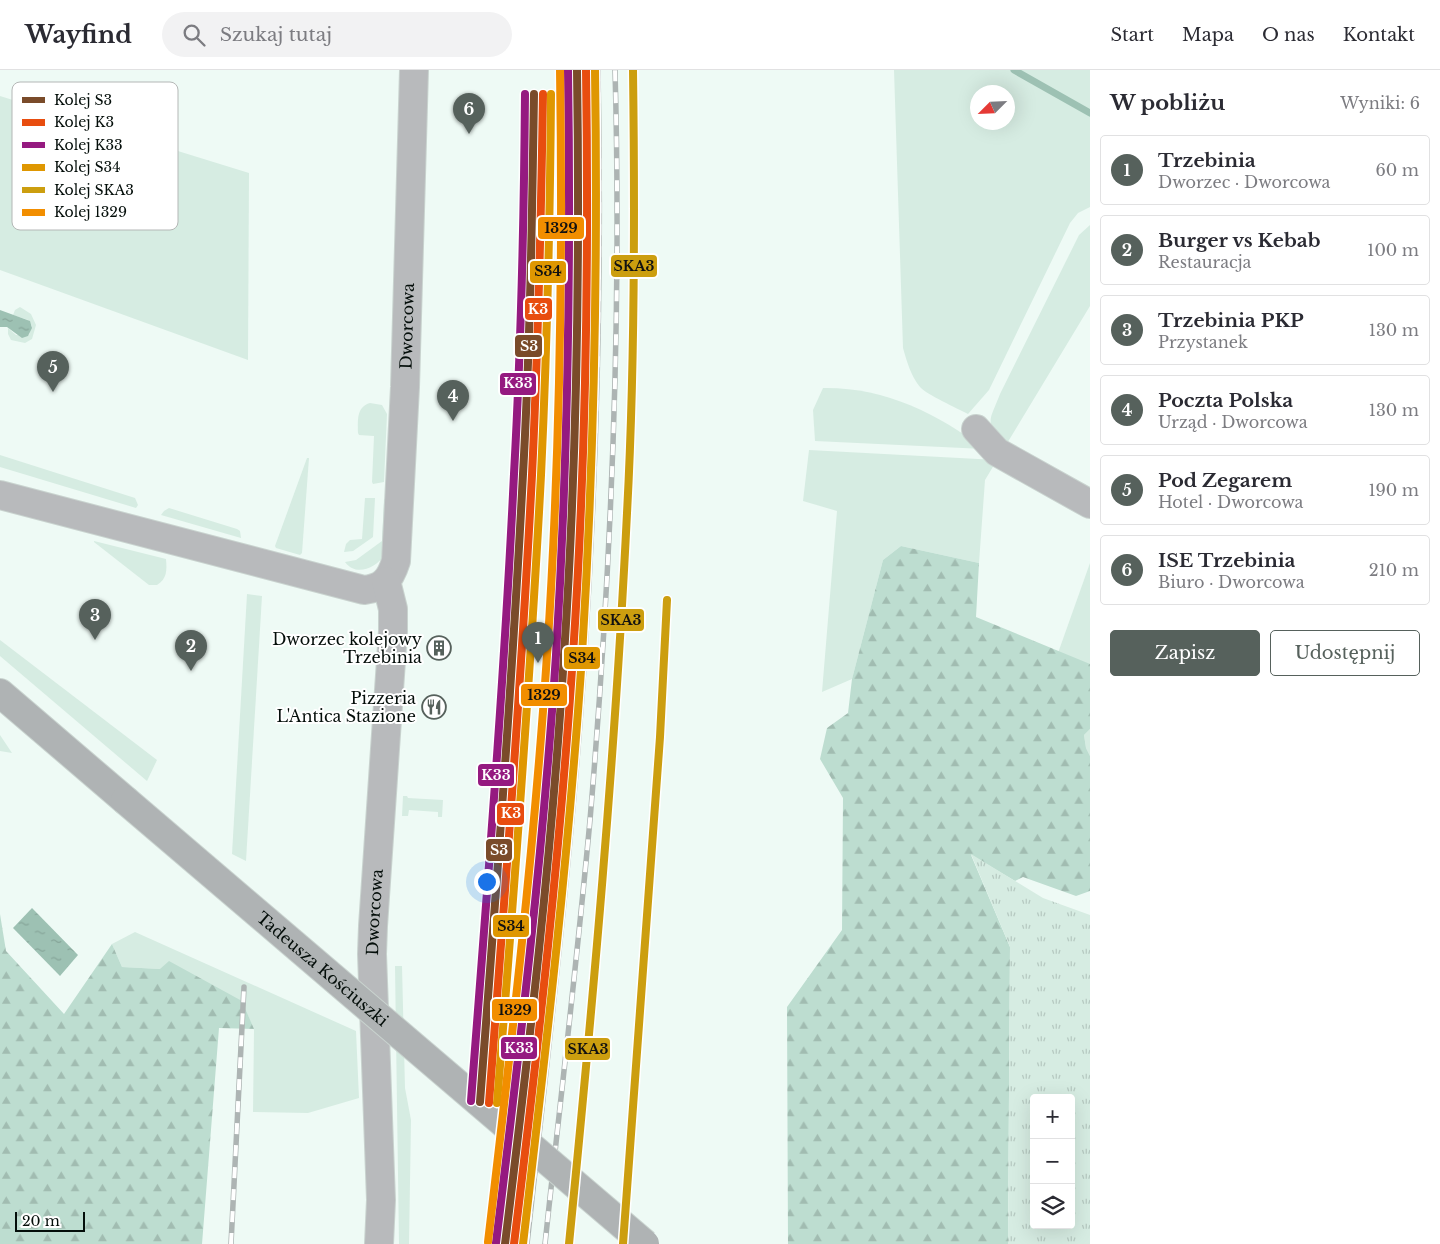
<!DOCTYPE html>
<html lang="pl">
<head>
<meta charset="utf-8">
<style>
  :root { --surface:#fff; --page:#f2f2f3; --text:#2b2b33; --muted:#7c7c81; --line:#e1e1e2; --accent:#56615c }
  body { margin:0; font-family:"Libre Baskerville",serif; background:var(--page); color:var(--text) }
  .controls { position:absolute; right:15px; bottom:15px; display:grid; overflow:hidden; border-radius:5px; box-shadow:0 5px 20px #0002 }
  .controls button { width:45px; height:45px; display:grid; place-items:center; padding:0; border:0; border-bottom:1px solid var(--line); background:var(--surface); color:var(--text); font:25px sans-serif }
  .compass { position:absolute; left:970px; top:15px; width:45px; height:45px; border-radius:50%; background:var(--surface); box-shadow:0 5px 20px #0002; rotate:246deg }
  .scale { position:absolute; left:15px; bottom:12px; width:70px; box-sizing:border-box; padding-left:5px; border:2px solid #040e0a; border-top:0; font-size:14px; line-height:18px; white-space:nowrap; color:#040e0a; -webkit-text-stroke:4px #fff; paint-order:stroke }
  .you { position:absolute; left:486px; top:811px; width:18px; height:18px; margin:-12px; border:4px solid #fff; border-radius:50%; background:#1a73e8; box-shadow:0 0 0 8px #1a73e833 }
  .badge { display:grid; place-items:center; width:32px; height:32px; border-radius:50%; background:var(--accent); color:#fff; font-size:16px; font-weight:700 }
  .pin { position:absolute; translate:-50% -41px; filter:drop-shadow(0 1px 2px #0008) }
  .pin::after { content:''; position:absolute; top:26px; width:18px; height:15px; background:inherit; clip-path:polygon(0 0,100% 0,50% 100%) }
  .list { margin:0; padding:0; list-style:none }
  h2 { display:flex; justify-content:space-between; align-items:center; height:65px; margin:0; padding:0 20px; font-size:21px }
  h2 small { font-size:16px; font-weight:400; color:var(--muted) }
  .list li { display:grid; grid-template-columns:32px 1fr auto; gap:15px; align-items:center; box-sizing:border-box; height:70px; margin:0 10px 10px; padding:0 10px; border:1px solid var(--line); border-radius:5px }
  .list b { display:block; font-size:19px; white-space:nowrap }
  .list p { margin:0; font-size:16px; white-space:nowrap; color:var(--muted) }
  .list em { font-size:16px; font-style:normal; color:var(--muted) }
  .actions { display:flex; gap:10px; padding:15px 20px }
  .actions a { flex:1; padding:11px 0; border:1px solid var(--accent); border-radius:5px; text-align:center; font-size:18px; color:var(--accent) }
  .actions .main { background:var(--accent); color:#fff }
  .icon { flex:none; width:28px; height:28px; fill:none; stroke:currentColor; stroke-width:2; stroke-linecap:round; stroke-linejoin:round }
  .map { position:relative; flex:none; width:1090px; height:1174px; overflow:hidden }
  header { display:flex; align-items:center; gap:30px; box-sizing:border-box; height:70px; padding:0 25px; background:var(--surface); border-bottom:1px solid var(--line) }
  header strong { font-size:24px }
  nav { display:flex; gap:28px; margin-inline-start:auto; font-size:18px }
  .search { width:350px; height:45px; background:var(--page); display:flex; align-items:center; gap:12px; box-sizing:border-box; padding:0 18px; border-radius:28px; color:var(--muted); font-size:19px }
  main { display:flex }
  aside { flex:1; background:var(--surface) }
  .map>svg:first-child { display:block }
  .green { fill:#d6ece2; fill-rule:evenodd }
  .forest { fill:url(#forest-firs) }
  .park { fill:url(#park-tufts); fill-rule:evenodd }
  .water { fill:url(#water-ripples) }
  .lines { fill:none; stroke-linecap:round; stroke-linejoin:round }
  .stream { stroke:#9dc1b3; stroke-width:7 }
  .minor-casing { stroke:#c9d3cf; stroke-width:30 }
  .primary-casing { stroke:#c9d3cf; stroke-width:30 }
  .minor { stroke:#b8babc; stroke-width:28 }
  .primary { stroke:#afb3b4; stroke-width:28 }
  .rail-casing { stroke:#adb4b3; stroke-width:5.5 }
  .rail { stroke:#fff; stroke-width:4; stroke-dasharray:11; stroke-linecap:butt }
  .primary-bridge-casing { stroke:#c9d3cf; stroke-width:30; stroke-linecap:butt }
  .primary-bridge { stroke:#afb3b4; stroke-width:28 }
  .rail-1-casing { stroke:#fff; stroke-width:11 }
  .rail-2-casing { stroke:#fff; stroke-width:11 }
  .rail-3-casing { stroke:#fff; stroke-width:11 }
  .rail-4-casing { stroke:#fff; stroke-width:11 }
  .rail-5-casing { stroke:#fff; stroke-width:11 }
  .rail-6-casing { stroke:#fff; stroke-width:11 }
  .rail-1 { stroke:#7a4b2a; stroke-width:8 }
  .rail-2 { stroke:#e84d0f; stroke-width:8 }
  .rail-3 { stroke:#951a80; stroke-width:8 }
  .rail-4 { stroke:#df9701; stroke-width:8 }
  .rail-5 { stroke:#cc9e0f; stroke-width:8 }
  .rail-6 { stroke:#f28e00; stroke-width:8 }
  .labels { text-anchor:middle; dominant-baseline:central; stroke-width:4; stroke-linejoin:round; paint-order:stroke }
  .street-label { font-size:16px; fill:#040e0a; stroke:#fff }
  .poi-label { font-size:16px; fill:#040e0a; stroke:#fff; text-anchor:end }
  .key { fill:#fff; stroke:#b4b7b6; stroke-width:1 }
  .key-label { font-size:14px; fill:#040e0a }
  .line-badge { stroke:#fff; stroke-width:2 }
  .badge-label { font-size:14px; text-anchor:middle; font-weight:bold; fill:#fff }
  .pale-badge-label { font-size:14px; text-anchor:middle; font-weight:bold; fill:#111 }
</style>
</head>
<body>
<header>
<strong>Wayfind</strong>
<div class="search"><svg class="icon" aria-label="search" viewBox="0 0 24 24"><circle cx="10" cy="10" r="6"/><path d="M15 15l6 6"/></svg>Szukaj tutaj</div>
<nav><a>Start</a><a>Mapa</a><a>O nas</a><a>Kontakt</a></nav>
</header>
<main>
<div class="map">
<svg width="1090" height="1174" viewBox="0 0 1090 1174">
  <defs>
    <pattern id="forest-firs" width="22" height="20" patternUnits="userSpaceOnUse" patternTransform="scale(1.25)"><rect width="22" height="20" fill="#bdddd0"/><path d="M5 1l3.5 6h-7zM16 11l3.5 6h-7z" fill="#a1bcb1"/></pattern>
    <pattern id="park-tufts" width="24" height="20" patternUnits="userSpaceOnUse" patternTransform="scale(1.25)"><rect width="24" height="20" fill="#d6ece2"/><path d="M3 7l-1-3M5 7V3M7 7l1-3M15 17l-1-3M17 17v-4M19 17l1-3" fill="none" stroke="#b6c9c1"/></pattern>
    <pattern id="water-ripples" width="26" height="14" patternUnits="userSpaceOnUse" patternTransform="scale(1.25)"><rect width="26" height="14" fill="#9dc1b3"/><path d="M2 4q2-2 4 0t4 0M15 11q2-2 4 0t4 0" fill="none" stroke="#86a599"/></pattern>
  </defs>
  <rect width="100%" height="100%" fill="#eefaf5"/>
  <g class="green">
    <path d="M 894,0 L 1090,0 L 1090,137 L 1078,143 L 1070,153 L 989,320 L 968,344 C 957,338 927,325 920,317 C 911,306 907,292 903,278 ZM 978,22 L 1008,22 L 1008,52 L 978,52 Z"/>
    <path d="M 0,26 L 249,103 L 248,290 L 0,200 Z"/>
    <path d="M 1090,155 L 1090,236 L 1006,375 C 984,350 989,353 1000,324 L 1079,165 Z"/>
    <path d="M 20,237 L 31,244 L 36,255 L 32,269 L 25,273 L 11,270 L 8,264 L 8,258 L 16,265 L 29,265 L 32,256 L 28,250 L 13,245 L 15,240 Z"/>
    <path d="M 823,318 C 884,317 937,343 984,379 L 815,371 L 813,340 Z"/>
    <path d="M 370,333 L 382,335 L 387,344 L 384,412 L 373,414 L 372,412 L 374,366 L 359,365 L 358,363 C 358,351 356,337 370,333 Z"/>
    <path d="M 809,380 L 997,390 L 985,410 L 979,493 L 901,476 L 883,490 L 852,609 L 822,622 L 837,441 L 803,431 Z"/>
    <path d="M 0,385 L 135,428 L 138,435 L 136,438 L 0,397 Z"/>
    <path d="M 307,388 L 309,388 L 302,483 L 300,485 L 276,478 L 275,476 Z"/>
    <path d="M 365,428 L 375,428 L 373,467 L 353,481 L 344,482 L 346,474 L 350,470 L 362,469 Z"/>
    <path d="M 384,429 L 389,429 L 384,486 C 375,498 356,507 345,492 L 356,490 L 382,471 Z"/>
    <path d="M 169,438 L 237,459 L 240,461 L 241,468 L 161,445 L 164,441 Z"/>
    <path d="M 94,471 L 166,489 C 167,500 167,509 157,515 L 149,515 L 94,472 Z"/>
    <path d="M 1090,493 L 1090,595 L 1058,583 Z"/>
    <path d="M 247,524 L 262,526 L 246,791 L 232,784 Z"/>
    <path d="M 0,570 L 157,690 L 147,711 L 0,586 Z"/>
    <path d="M 1090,659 L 1090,686 L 1086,678 L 1084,665 Z"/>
    <path d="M 0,665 L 12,683 L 0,681 Z"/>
    <path d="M 403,726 L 407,726 L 408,728 L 443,730 L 442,747 L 438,747 L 438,742 L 409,740 L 408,746 L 402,746 Z"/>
    <path d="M 135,862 L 356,961 L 359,1028 L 308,1043 L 253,1042 L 254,960 L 242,931 L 160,899 L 122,897 L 112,874 Z"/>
    <path d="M 395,896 L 402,896 L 405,1018 L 411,1050 L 409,1174 L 399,1174 Z"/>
  </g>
  <g class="forest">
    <path d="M 901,476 L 979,493 L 976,547 L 1090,594 L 1090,659 L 1084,665 L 1086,678 L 1090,686 L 1090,821 L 1076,826 L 1023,807 L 1015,811 L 971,785 L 1010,877 L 1008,1174 L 788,1174 L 787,937 L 842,860 L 843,728 L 820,689 L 827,658 L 848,643 L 852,609 L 883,490 Z"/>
    <path d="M 0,844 L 6,881 L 64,944 L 112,874 L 122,897 L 160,899 L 169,891 L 242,931 L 254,959 L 219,958 L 202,1174 L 0,1174 Z"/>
  </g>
  <path class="park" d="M 971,784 L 1043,828 L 1090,845 L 1090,1174 L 1008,1174 L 1010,877 ZM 1034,1028 L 1071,1028 L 1071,1155 L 1034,1155 Z"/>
  <g class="water">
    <path d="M 0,240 L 30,251 L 32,258 L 28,266 L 22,268 L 7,257 L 0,257 Z"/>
    <path d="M 32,838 L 78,885 L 60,906 L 13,858 Z"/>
  </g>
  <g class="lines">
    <path class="stream" d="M 1014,0 L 1090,43"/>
    <g class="minor-casing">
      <g id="minor">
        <path d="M 976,359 L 997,382 L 1090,434"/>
        <path id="s1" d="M 0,425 L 364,520 C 383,518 390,510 396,491 L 405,317 L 414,0"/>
        <path id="s2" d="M 379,1174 L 381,1130 L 372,884 L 373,856 L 393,561 L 393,539 L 386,511"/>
      </g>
    </g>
    <g class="primary-casing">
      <path id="primary" d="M 0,623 L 125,730"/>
    </g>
    <use href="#minor" class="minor"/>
    <use href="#primary" class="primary"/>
    <g class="rail-casing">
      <g id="rail">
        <path d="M 231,1174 L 244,917"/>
        <path d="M 527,1174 C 548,982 571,790 584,597 C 597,399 602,199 598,0"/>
        <path d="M 545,1174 C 560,1033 577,892 590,750 C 611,502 622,250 615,0"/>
      </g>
    </g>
    <use href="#rail" class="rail"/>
    <g class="primary-bridge-casing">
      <g id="primary-bridge">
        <path id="s3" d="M 125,730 L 645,1174"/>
      </g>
    </g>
    <use href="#primary-bridge" class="primary-bridge"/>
    <g class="rail-1-casing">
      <g id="rail-1">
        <path d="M 480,1032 C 496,823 512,614 523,404 C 530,278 532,151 534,24"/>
        <path d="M 505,1174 C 529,978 552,782 564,585 C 577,390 580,195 577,0"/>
      </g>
    </g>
    <g class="rail-2-casing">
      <g id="rail-2">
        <path d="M 489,1033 C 505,823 521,614 532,405 C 538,278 541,151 543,24"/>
        <path d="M 514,1174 C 538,978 560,782 573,585 C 586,390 589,195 586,0"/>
      </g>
    </g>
    <g class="rail-3-casing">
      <g id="rail-3">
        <path d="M 471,1031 C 487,822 504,613 514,404 C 521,277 524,151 525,24"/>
        <path d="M 496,1173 C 520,977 543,782 556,585 C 568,390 571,195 568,0"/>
      </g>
    </g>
    <g class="rail-4-casing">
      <g id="rail-4">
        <path d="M 497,1033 C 514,824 530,615 541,405 C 547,278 550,151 551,24"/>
        <path d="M 523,1174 C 546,978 569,782 582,585 C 594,390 598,195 595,0"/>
      </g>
    </g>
    <g class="rail-5-casing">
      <g id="rail-5">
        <path d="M 569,1174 C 593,931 615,687 627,443 C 635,296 635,148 633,0"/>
        <path d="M 623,1174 L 660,667 L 667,530"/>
      </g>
    </g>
    <g class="rail-6-casing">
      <path id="rail-6" d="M 488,1172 C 511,977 534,781 547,585 C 560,390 563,195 560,0"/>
    </g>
    <use href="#rail-1" class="rail-1"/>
    <use href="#rail-2" class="rail-2"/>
    <use href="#rail-3" class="rail-3"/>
    <use href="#rail-4" class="rail-4"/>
    <use href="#rail-5" class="rail-5"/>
    <use href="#rail-6" class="rail-6"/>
  </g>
  <defs>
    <g id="building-ring" transform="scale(1.25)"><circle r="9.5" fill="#fff" stroke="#56615c" stroke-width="1.5"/><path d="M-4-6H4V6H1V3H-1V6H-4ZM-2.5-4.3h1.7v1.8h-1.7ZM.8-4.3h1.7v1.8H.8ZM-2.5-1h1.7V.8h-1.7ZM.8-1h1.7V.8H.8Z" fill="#56615c"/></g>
    <g id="restaurant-ring" transform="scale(1.25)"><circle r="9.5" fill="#fff" stroke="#56615c" stroke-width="1.5"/><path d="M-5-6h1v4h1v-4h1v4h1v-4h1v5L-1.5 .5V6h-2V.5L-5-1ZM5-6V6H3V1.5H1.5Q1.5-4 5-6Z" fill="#56615c"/></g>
  </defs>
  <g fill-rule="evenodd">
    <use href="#building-ring" x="439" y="578"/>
    <use href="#restaurant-ring" x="434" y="637"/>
  </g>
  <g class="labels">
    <g class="street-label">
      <text stroke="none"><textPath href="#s1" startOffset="658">Dworcowa</textPath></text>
      <text stroke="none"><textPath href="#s2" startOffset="332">Dworcowa</textPath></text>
      <text stroke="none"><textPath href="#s3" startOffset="260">Tadeusza Kościuszki</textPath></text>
    </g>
    <g class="poi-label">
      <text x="422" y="569">Dworzec kolejowy<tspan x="422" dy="18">Trzebinia</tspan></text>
      <text x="416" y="628">Pizzeria<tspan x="416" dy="18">L'Antica Stazione</tspan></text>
    </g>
  </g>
  <rect x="12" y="12" width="166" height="148" rx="8" class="key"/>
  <rect x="22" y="27" width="23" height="6" fill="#7a4b2a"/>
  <rect x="22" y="49" width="23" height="7" fill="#e84d0f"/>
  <rect x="22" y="72" width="23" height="6" fill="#951a80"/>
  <rect x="22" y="94" width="23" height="7" fill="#df9701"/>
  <rect x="22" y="117" width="23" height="6" fill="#cc9e0f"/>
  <rect x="22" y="139" width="23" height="7" fill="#f28e00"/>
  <g class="key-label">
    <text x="54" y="35">Kolej S3</text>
    <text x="54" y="57">Kolej K3</text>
    <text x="54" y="80">Kolej K33</text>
    <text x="54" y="102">Kolej S34</text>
    <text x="54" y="125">Kolej SKA3</text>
    <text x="54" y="147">Kolej 1329</text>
  </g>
  <g class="line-badge">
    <rect x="537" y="146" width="48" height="24" rx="5" fill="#f28e00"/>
    <rect x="610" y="184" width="48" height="24" rx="5" fill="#cc9e0f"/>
    <rect x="529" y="190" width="38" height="24" rx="5" fill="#df9701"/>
    <rect x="524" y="227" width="29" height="24" rx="5" fill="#e84d0f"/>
    <rect x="514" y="264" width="29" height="24" rx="5" fill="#7a4b2a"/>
    <rect x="499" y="302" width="38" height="24" rx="5" fill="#951a80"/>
    <rect x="597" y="538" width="48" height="24" rx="5" fill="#cc9e0f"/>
    <rect x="563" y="576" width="38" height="24" rx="5" fill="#df9701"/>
    <rect x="520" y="613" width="48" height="24" rx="5" fill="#f28e00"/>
    <rect x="477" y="693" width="38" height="24" rx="5" fill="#951a80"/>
    <rect x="496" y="732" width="29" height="24" rx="5" fill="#e84d0f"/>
    <rect x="485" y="768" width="28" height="24" rx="5" fill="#7a4b2a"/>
    <rect x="492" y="844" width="38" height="24" rx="5" fill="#df9701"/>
    <rect x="491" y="928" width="47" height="24" rx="5" fill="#f28e00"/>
    <rect x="500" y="966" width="38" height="24" rx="5" fill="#951a80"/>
    <rect x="564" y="967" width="47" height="24" rx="5" fill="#cc9e0f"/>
  </g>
  <g class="badge-label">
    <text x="538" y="244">K3</text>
    <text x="529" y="281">S3</text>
    <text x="518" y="318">K33</text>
    <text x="496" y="710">K33</text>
    <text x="511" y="748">K3</text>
    <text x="499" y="785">S3</text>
    <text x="519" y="983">K33</text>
  </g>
  <g class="pale-badge-label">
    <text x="561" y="163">1329</text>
    <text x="634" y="201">SKA3</text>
    <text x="548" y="206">S34</text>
    <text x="621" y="555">SKA3</text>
    <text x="582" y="593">S34</text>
    <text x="544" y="630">1329</text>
    <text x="511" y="861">S34</text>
    <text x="515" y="945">1329</text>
    <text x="588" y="984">SKA3</text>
  </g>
</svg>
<div class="controls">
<button>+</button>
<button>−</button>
<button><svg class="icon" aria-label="layers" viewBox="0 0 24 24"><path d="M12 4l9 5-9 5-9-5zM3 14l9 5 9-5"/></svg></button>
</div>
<svg class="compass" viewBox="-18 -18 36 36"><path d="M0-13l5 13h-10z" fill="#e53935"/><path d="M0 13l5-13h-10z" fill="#7c7c81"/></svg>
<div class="scale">20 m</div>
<div class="you"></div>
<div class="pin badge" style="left:538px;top:593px">1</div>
<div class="pin badge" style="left:191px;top:601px">2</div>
<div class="pin badge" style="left:95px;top:570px">3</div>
<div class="pin badge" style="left:453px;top:351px">4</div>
<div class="pin badge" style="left:53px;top:322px">5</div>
<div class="pin badge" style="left:469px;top:64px">6</div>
</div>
<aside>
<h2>W pobliżu<small>Wyniki: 6</small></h2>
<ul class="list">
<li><span class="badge">1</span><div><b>Trzebinia</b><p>Dworzec · Dworcowa</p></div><em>60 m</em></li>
<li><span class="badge">2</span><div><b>Burger vs Kebab</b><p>Restauracja</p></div><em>100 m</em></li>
<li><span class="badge">3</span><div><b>Trzebinia PKP</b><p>Przystanek</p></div><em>130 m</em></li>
<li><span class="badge">4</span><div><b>Poczta Polska</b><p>Urząd · Dworcowa</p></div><em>130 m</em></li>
<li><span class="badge">5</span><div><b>Pod Zegarem</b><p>Hotel · Dworcowa</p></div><em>190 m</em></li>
<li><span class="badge">6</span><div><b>ISE Trzebinia</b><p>Biuro · Dworcowa</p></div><em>210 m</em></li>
</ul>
<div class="actions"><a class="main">Zapisz</a><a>Udostępnij</a></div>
</aside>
</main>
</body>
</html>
